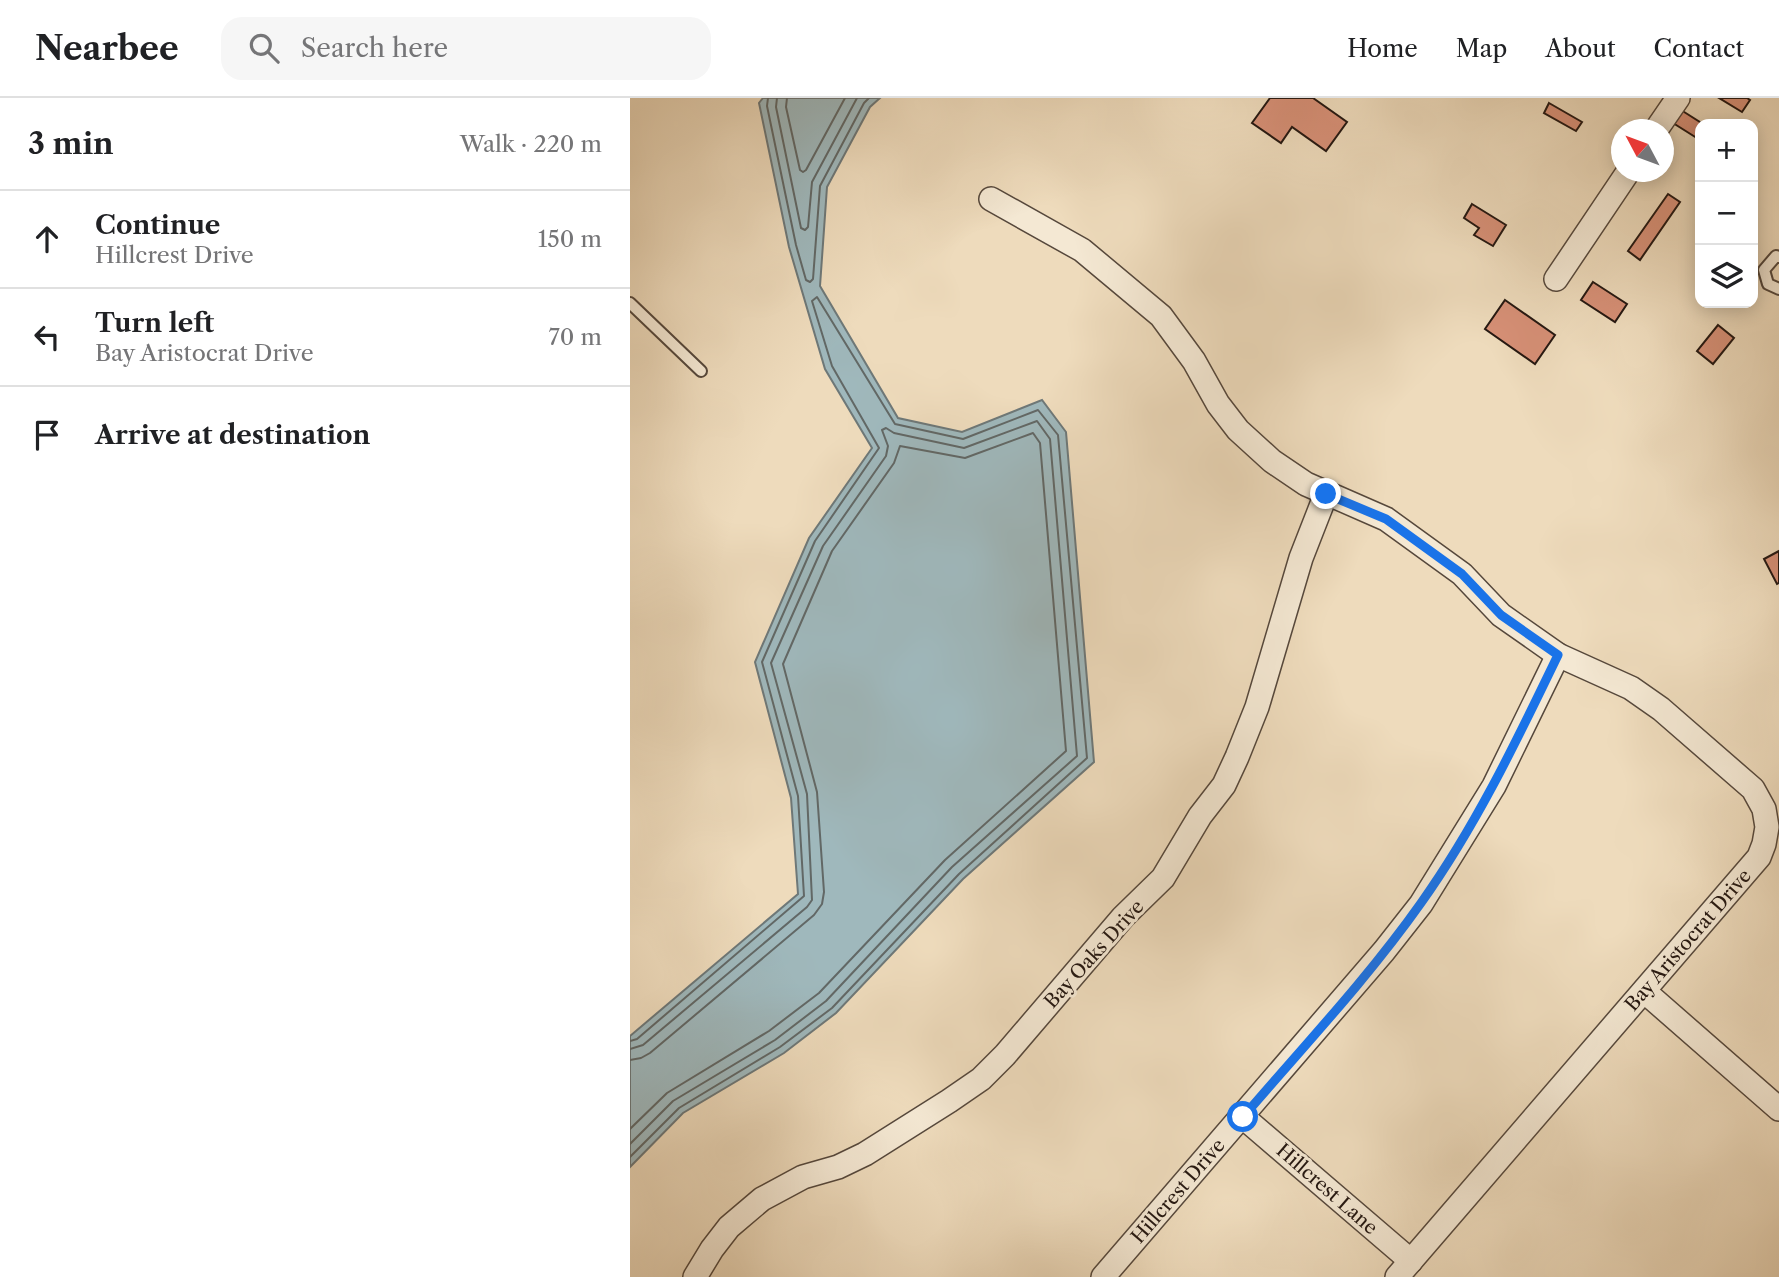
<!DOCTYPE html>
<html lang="en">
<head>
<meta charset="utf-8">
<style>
  :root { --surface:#fff; --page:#f6f6f6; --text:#202124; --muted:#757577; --line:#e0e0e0 }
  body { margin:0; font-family:"Libre Caslon Text",serif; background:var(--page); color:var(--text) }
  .controls { position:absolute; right:21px; top:21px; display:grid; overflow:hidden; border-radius:14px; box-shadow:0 4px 18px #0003 }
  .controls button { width:63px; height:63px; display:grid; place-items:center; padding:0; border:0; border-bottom:2px solid var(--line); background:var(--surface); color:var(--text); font:35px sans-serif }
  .compass { position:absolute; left:981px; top:21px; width:63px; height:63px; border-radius:50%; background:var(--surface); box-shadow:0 4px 18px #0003; rotate:311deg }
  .stop { position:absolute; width:21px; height:21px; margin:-16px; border:5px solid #1a73e8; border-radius:50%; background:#fff }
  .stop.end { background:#1a73e8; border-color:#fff; box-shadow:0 2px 7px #0008 }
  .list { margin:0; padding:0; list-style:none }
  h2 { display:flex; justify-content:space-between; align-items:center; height:91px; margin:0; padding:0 28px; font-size:30px }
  h2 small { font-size:23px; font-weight:400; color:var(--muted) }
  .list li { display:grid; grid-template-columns:46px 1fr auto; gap:21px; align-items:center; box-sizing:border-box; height:98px; padding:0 28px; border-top:2px solid var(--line) }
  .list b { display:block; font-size:26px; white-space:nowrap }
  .list p { margin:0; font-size:23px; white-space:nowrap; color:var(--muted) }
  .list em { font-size:23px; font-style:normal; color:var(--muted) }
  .icon { flex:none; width:38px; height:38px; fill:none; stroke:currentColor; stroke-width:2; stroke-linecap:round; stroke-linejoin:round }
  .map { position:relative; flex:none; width:1149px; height:1179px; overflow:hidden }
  header { display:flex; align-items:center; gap:42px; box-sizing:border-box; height:98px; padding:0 35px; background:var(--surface); border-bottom:2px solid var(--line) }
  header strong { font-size:33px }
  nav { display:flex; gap:38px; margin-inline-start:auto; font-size:24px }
  .search { width:490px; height:63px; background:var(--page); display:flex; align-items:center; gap:18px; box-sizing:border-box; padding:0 24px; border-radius:21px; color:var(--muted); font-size:26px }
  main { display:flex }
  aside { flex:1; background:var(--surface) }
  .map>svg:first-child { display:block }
  .water { fill:#9fb8bc; stroke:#6e7878; stroke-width:2 }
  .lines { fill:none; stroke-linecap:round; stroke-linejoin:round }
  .shore { stroke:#626866; stroke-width:2 }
  .building { fill:#d79077; stroke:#241711; stroke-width:2 }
  .service-casing { stroke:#56483c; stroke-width:14 }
  .minor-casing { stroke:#56483c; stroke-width:26 }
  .service { stroke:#f4e8d3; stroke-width:10 }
  .minor { stroke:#f4e8d3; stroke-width:23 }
  .route { stroke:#1a73e8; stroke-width:9 }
  .labels { text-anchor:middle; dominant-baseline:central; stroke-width:6; stroke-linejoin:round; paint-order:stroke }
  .street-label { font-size:19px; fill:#241711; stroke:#f4e8d3 }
</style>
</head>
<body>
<header>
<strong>Nearbee</strong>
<div class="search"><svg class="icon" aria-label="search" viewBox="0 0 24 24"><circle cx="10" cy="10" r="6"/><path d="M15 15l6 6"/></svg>Search here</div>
<nav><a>Home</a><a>Map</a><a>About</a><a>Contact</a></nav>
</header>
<main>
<aside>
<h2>3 min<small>Walk · 220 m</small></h2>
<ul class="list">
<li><svg class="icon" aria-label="ahead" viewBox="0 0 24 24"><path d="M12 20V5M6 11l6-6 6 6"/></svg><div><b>Continue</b><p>Hillcrest Drive</p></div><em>150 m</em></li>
<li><svg class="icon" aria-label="left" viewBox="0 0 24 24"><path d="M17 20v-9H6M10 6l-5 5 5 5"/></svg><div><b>Turn left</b><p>Bay Aristocrat Drive</p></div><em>70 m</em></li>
<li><svg class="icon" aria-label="arrive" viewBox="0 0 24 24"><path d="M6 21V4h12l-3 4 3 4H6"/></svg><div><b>Arrive at destination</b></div></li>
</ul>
</aside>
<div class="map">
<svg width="1149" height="1179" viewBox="0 0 1149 1179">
  <rect width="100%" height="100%" fill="#eedbbc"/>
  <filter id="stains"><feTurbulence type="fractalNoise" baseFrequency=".00286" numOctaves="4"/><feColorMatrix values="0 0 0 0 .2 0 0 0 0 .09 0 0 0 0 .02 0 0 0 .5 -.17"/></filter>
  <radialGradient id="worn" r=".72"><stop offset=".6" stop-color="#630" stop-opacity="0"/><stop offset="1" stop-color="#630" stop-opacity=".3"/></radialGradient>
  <path class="water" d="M 133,0 L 250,0 L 240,9 L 197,89 L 190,188 L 268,320 L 332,334 L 412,302 L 436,334 L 464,664 L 333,781 L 206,915 L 154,955 L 53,1015 L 0,1069 L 0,938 L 168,796 L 161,700 L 125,564 L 179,440 L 242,350 L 195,271 L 159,149 L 129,5 Z"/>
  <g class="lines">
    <g class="shore">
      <path d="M 138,0 L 137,8 L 166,147 L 176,182 L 180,184 L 183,181 L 190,88 L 234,5 L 239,0"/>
      <path d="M 147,0 L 146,9 L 171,130 L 175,132 L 178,129 L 182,84 L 227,0"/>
      <path d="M 157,0 L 156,9 L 170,72 L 173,74 L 176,72 L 215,0"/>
      <path d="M 0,943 L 7,941 L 174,798 L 168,698 L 132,564 L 185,443 L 249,350 L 202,268 L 182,203 L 187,199 L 265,326 L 333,341 L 408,312 L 428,337 L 457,660 L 329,776 L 202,910 L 150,949 L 49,1010 L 0,1059"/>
      <path d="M 0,951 L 13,947 L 177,809 L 182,802 L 177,696 L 141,565 L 193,448 L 256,358 L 258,348 L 252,332 L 256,330 L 264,335 L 334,350 L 407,323 L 420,341 L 447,658 L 322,769 L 196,903 L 145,942 L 43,1003 L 0,1046"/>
      <path d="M 0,962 L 11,960 L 20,955 L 184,817 L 192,806 L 194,794 L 187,694 L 153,566 L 202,453 L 264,365 L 270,348 L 335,360 L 403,335 L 410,345 L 436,653 L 315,762 L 189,895 L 139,933 L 37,995 L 0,1031"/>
    </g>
  </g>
  <g class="building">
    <path d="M 640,0 L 683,0 L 717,24 L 696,53 L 662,29 L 651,45 L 622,25 Z"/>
    <path d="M 1089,0 L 1117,0 L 1120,2 L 1112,14 Z"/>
    <path d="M 919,5 L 952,24 L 946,33 L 914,15 Z"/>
    <path d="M 1051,12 L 1073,26 L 1070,26 L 1070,42 L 1043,25 Z"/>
    <path d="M 1038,96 L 1050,104 L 1010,162 L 998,153 Z"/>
    <path d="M 842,106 L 876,127 L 863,148 L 844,137 L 849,130 L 834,120 Z"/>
    <path d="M 963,184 L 997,206 L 985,224 L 951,202 Z"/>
    <path d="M 875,202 L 925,237 L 905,266 L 855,231 Z"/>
    <path d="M 1088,227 L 1104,240 L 1083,266 L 1067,253 Z"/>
    <path d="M 1149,453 L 1149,485 L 1147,486 L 1134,461 Z"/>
  </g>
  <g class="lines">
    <g class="service-casing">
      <g id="service">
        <path d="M 1149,159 L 1146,158 L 1134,172 L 1138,186 L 1149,191"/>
        <path d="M 0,205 L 71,273"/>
      </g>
    </g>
    <g class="minor-casing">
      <g id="minor">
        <path d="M 1026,32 L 1048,0"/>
        <path d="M 361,101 L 452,152 L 531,218 L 564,263 L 588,306 L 608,332 L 642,363 L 676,386 L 756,421 L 832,476 L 871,517 L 928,557 L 1001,590 L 1031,611 L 1123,691 L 1134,711 L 1137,729 L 1134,746 L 1129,759 L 767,1179"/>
        <path d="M 926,181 L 998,74"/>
        <path d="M 1014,893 L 1149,1011"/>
        <path d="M 613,1019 L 781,1163"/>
        <path d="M 65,1179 L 82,1151 L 99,1129 L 132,1101 L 173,1079 L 208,1069 L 235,1056 L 319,1003 L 351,981 L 375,957 L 493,819 L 533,780 L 570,718 L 594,687 L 607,659 L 627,609 L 671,460 L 696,396"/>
        <path d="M 473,1179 L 754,853 L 791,806 L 864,688 L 928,557"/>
      </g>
    </g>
    <use href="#service" class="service"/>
    <use href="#minor" class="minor"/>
  </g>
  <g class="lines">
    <path class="route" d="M 613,1019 C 673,949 738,880 791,805 C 846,728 887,642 928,557 L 871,517 L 832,476 L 756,421 L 696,396"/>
  </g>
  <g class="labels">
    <g class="street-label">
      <text transform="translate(1058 842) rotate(-49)">Bay Aristocrat Drive</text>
      <text transform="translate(464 856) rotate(-48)">Bay Oaks Drive</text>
      <text transform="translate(697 1091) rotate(41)">Hillcrest Lane</text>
      <text transform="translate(548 1093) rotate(-49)">Hillcrest Drive</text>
    </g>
  </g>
  <rect width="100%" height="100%" filter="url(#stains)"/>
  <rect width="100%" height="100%" fill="url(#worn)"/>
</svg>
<div class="controls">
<button>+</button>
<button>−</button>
<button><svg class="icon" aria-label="layers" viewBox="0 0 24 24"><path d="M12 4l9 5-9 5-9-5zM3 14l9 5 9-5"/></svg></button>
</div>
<svg class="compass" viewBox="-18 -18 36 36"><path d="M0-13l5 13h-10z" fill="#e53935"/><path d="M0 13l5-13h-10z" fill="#757577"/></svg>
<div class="stop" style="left:613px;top:1019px"></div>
<div class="stop end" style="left:696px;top:396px"></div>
</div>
</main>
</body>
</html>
